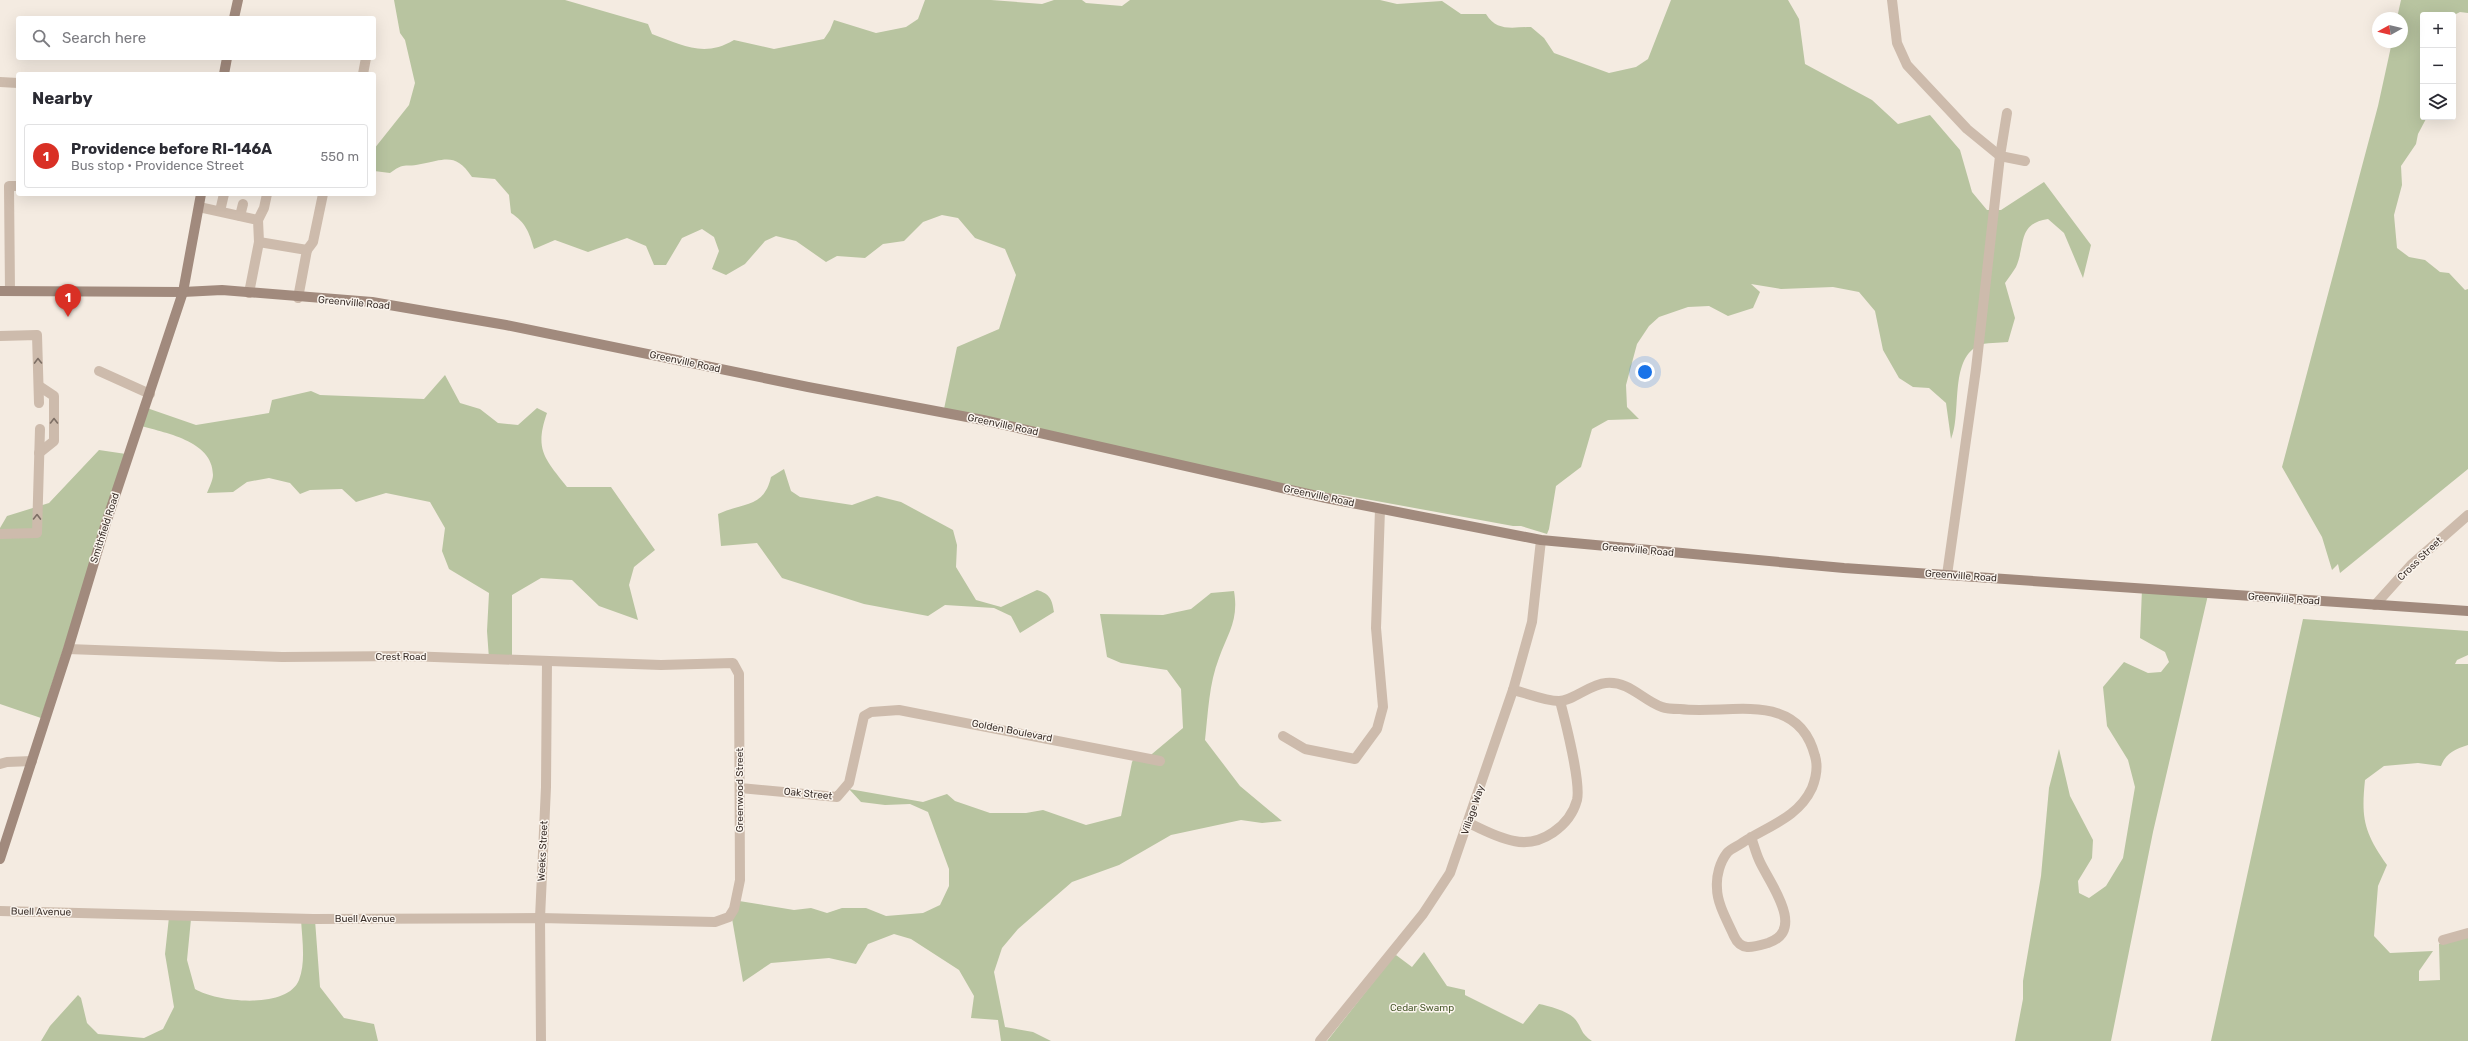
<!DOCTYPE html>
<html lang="en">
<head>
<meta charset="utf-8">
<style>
  :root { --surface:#fff; --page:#f2f2f3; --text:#2b2b33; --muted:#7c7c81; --line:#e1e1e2; --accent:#d93025 }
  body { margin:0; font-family:Rubik,sans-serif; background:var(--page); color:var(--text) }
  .controls { position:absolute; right:12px; top:12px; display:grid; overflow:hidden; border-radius:4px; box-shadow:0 4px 16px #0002 }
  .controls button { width:36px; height:36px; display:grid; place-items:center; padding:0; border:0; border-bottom:1px solid var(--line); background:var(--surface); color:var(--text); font:20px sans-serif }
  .compass { position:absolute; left:2372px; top:12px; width:36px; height:36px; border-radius:50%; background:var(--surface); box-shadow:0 4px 16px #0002; rotate:262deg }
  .you { position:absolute; left:1645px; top:372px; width:14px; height:14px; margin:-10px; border:3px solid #fff; border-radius:50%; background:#1a73e8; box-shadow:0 0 0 6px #1a73e833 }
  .badge { display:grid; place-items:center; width:26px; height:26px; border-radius:50%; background:var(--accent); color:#fff; font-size:13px; font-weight:700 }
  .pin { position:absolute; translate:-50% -33px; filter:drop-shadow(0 1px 2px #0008) }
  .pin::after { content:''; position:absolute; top:21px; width:14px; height:12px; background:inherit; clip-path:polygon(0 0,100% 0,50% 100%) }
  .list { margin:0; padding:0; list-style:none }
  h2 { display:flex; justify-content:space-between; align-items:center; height:52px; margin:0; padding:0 16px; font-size:17px }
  h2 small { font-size:13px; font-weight:400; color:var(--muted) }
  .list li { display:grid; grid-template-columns:26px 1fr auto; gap:12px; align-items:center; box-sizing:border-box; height:64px; margin:0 8px 8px; padding:0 8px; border:1px solid var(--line); border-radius:4px }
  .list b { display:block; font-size:15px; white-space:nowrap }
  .list p { margin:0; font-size:13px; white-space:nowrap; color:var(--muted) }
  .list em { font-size:13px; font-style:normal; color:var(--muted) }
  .icon { flex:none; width:22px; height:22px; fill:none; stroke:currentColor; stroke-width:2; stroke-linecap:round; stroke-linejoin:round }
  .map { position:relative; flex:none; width:2468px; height:1041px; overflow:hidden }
  .search { position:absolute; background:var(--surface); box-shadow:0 4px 16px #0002; left:16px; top:16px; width:360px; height:44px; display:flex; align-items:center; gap:10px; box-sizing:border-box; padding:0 14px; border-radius:4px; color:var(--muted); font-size:15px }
  .panel { position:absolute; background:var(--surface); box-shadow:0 4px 16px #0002; left:16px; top:72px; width:360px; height:124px; border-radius:4px }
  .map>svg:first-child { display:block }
  .green { fill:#b8c4a0 }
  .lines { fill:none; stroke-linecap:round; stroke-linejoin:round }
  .service { stroke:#cdbbac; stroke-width:10 }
  .minor { stroke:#cdbbac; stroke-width:10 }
  .secondary { stroke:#a18a7d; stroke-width:10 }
  .oneway { stroke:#7d6f65 }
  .labels { text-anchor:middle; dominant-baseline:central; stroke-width:3; stroke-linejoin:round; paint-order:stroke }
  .street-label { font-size:10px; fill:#3b302b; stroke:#fbf5ee }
  .park-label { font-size:10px; fill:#4a5a2e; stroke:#fbf5ee }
</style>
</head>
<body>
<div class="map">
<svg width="2468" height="1041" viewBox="0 0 2468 1041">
  <rect width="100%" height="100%" fill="#f4ebe1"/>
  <g class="green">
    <path d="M 394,0 L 565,0 L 648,24 L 652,34 C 682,45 704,58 734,40 L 774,49 L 824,39 L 830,30 L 834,20 L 876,33 L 906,27 L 918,19 L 925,0 L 991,0 L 1042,4 L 1054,0 L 1082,0 L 1086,3 L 1122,6 L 1130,0 L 1380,0 L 1397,4 L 1442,1 L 1461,14 L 1486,14 C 1497,32 1512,27 1531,27 L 1544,38 L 1554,53 L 1609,73 L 1636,67 L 1648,59 L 1671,0 L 1788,0 L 1799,19 L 1805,64 L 1872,100 L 1898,124 L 1930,115 L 1960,150 L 1972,192 L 1987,210 L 2001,210 L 2044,182 L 2091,245 L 2083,278 L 2064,233 L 2048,219 C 2017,224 2026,244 2016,267 C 2013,272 2009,277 2005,283 L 2015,318 L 2008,342 C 2000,343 1985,342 1978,346 C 1949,360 1962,415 1951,439 L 1946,403 L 1929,388 L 1913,387 L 1899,378 L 1883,350 L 1875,311 L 1859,292 L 1833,287 L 1781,289 L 1751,284 L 1760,292 L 1753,308 L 1728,316 L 1709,306 L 1688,307 L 1659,317 L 1649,326 L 1637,344 L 1626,385 L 1627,407 L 1639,419 L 1608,420 L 1592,429 L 1581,467 L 1556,486 L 1549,529 L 1547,534 L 1521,526 L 1513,526 L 1338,494 C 1327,495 1297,486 1284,484 L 944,409 L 957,347 L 999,329 L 1016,275 L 1005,249 L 975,238 L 958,218 L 942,215 L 923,222 L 904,241 L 883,244 L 865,258 L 837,256 L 826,262 L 796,241 L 776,236 L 765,241 L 745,264 L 726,275 L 712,269 L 719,251 L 714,237 L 702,229 L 682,238 L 666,265 L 654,265 L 646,246 L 627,238 L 588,252 L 555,240 L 534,249 C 529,232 526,223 511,213 L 509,195 L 495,179 L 472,177 C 456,153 446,159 421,164 C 405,168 406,161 390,173 L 374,171 L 374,149 L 409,105 L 415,83 L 405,40 L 400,33 Z"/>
    <path d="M 2401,0 L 2468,0 L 2468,13 L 2460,12 L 2454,15 L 2453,20 L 2453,15 L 2423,15 L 2423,117 L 2427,117 L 2418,134 L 2416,144 L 2401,166 L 2402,185 L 2394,215 L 2397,248 L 2409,257 L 2425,260 L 2440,272 L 2449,273 L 2465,290 L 2468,289 L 2468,469 L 2340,573 L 2338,564 L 2332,570 L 2322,537 L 2282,467 L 2378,106 L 2392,42 L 2402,42 L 2402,18 L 2397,18 Z"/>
    <path d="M 445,375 L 460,403 L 480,409 L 498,423 L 518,425 L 537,408 L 547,413 C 534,450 545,459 567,487 L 611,487 L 655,550 L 634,567 L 629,585 L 638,620 L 599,606 L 572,580 L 541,578 L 512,595 L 512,660 L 489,659 L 487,631 L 489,593 L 449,569 L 442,551 L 445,528 L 430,502 L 386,493 L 356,502 L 342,489 L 310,490 L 300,494 L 290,483 L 269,478 L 247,482 L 233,492 L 207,493 C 209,488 213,480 213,475 C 213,440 164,433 138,425 L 144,407 L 196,425 L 269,413 L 272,400 L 311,391 L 320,395 L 424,399 Z"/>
    <path d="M 99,450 L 126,454 L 41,718 L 0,704 L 0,528 L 7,516 L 49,503 Z"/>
    <path d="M 784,469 L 791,491 L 800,497 L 852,505 L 877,496 L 901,502 L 953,530 L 957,545 L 956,567 L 976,600 L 1001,607 L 1037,590 C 1050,594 1052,599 1054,612 L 1020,633 L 1011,616 L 994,608 L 945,605 L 928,616 L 864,604 L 782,578 L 757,543 L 721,546 L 718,514 C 744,502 764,508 771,477 Z"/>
    <path d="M 2142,589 L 2208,595 L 2153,832 L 2111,1041 L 2015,1041 L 2023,999 L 2023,981 L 2041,876 L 2049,788 L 2059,749 L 2070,796 L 2093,840 L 2092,858 L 2078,881 L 2079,893 L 2089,898 L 2106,886 L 2123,858 L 2135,787 L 2128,760 L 2107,726 L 2103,687 L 2124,662 L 2148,673 L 2161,672 L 2169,662 L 2165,652 L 2140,638 Z"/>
    <path d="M 1234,591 C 1239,620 1228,633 1219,658 C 1209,683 1208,714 1205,740 L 1240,786 L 1282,821 L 1262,823 L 1241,820 L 1171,835 L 1119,865 L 1072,882 L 1018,929 L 1002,948 L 994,972 L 1005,1027 L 1033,1032 L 1051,1041 L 1001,1041 L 998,1020 L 971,1018 L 974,996 L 959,970 L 911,939 L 894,934 L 868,944 L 856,964 L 829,958 L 771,963 L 743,982 L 730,907 L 733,900 L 794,910 L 811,908 L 827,913 L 842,908 L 866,908 L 886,916 L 923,913 L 940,905 L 949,886 L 949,869 L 928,812 L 910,804 L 885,805 L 861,802 L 849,789 L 923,802 L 947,794 L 955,801 L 990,813 L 1026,813 L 1043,810 L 1086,825 L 1121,816 L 1132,762 L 1135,757 L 1146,759 L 1183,728 L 1181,689 L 1167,670 L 1121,663 L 1107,657 L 1100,614 L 1163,615 L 1191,609 L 1211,593 Z"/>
    <path d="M 2303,619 L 2468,631 L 2468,655 L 2457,660 L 2455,664 L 2468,664 L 2468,745 C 2455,749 2446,753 2441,766 L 2418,763 L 2384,766 L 2365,780 C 2361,819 2364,832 2387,865 L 2378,886 L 2374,936 L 2390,953 L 2433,951 L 2419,971 L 2419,981 L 2440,980 L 2439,944 L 2446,939 L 2468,934 L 2468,1041 L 2211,1041 Z"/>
    <path d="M 169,917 L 191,919 L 187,960 L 195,989 C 216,1002 287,1010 299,980 C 306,962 302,939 301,919 L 315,920 L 320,987 L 344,1018 L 374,1024 L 378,1041 L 41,1041 L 50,1026 L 78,995 L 81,998 L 87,1023 L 98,1034 L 144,1038 L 163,1029 L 174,1007 L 165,954 Z"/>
    <path d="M 1424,952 L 1447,986 L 1465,990 L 1465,995 L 1523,1024 L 1539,1004 C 1549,1006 1568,1011 1575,1019 C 1583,1029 1580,1033 1592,1041 L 1327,1041 L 1394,956 L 1396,955 L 1412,967 Z"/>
  </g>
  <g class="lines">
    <g class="service">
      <path d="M 1892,0 L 1897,43 L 1907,65 L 1967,129 L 2000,156 L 2025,161"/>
      <path d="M 363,74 L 366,58"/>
      <path d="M 199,207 L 258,220 L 259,242 L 307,250 L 298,298"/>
      <path d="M 220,211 L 224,194"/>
      <path d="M 240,216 L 243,204"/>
      <path d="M 258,220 L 264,208 L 267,194"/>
      <path d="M 307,250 L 313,242 L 323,194"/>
      <path d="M 10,291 L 9,186 L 18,186"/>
      <path d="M 249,293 L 259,242"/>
      <path d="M 0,336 L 37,335 L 39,403"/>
      <path d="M 99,371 L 150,394"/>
      <path d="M 39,386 L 54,396 L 54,441 L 39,453"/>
      <path d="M 0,534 L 37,533 L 40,429"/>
      <path d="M 1947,575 L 1976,369 L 2000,156 L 2007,113"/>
      <path d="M 1513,690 C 1527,693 1544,701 1559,701 C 1573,701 1590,684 1606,683 C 1630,681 1642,700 1662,707 C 1667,709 1675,709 1680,709 C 1729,715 1798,689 1815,756 C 1818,766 1816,778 1812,788 C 1798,818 1768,826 1742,843 C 1738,846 1730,849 1727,853 C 1720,862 1716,876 1717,888 C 1717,904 1728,922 1734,936 C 1741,952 1754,947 1768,943 C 1807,930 1769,882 1760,862 C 1756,854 1754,845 1751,837"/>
      <path d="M 1283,736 L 1305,749 L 1355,759 L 1377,729 L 1383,707 L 1376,628 L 1380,509"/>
      <path d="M 0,764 L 7,762 L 32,761"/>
      <path d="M 1469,823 C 1483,830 1498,838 1514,841 C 1541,847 1570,826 1577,800 C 1581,783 1565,720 1560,701"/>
    </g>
    <g class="minor">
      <path d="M 0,82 L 18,83"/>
      <path d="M 2375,605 L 2411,565 L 2468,515"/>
      <path d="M 740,788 L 837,797 L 849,783 L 864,716 L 871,712 L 899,710 L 1160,761"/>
      <path d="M 0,911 L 313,919 L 540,918 L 715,922 L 729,917 L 734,909 L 740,880 L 739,674 L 733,663 L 661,665 L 407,656 L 282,657 L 68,649"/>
      <path d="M 2443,940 L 2468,933"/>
      <path d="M 541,1041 L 540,918 L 546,787 L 547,661"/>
      <path d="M 1320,1041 L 1423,914 L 1450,873 L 1513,690 L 1532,622 L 1541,540"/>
    </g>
    <g class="secondary">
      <path d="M 234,18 L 238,0"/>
      <path d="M 224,74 L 227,58"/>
      <path d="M 0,291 L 183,292 L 222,290 L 372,302 L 506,325 L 808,387 L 983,420 L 1326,498 L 1541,540 L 1844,568 L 2468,611"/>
      <path d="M 0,859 L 68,649 L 106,523 L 183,292 L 201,194"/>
    </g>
  </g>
  <defs><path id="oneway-chevron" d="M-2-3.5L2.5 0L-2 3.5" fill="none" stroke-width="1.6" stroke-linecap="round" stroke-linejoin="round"/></defs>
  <g class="oneway">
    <use href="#oneway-chevron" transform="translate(38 361) rotate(-91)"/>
    <use href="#oneway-chevron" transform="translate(54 421) rotate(-90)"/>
    <use href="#oneway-chevron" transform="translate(37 517) rotate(-89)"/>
  </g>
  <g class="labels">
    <g class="street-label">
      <text transform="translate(354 303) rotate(5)">Greenville Road</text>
      <text transform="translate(685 362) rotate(12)">Greenville Road</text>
      <text transform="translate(1003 425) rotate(12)">Greenville Road</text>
      <text transform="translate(1319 496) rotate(12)">Greenville Road</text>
      <text transform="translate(105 528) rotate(-72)">Smithfield Road</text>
      <text transform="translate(1638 550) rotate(5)">Greenville Road</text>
      <text transform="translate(2420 559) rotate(-44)">Cross Street</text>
      <text transform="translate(1961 576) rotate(4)">Greenville Road</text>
      <text transform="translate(2284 599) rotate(4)">Greenville Road</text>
      <text x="401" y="657">Crest Road</text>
      <text transform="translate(1012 731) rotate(11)">Golden Boulevard</text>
      <text transform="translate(740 790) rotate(-90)">Greenwood Street</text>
      <text transform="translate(808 794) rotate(6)">Oak Street</text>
      <text transform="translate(1473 810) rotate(-71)">Village Way</text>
      <text transform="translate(543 851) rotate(-87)">Weeks Street</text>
      <text transform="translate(41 912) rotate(1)">Buell Avenue</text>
      <text x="365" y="919">Buell Avenue</text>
    </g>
    <g class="park-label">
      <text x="1422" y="1008">Cedar Swamp</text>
    </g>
  </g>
</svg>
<div class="controls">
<button>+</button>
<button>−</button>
<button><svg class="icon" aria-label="layers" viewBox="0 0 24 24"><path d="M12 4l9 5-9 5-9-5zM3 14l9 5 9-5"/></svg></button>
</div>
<svg class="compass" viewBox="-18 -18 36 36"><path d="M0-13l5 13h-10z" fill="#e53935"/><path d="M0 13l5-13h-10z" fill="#7c7c81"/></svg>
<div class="you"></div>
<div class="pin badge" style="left:68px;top:317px">1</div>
<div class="search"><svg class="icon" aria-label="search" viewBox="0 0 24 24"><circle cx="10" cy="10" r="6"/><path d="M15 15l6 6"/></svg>Search here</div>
<section class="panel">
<h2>Nearby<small></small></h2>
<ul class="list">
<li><span class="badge">1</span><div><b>Providence before RI-146A</b><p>Bus stop · Providence Street</p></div><em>550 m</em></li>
</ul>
</section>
</div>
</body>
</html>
